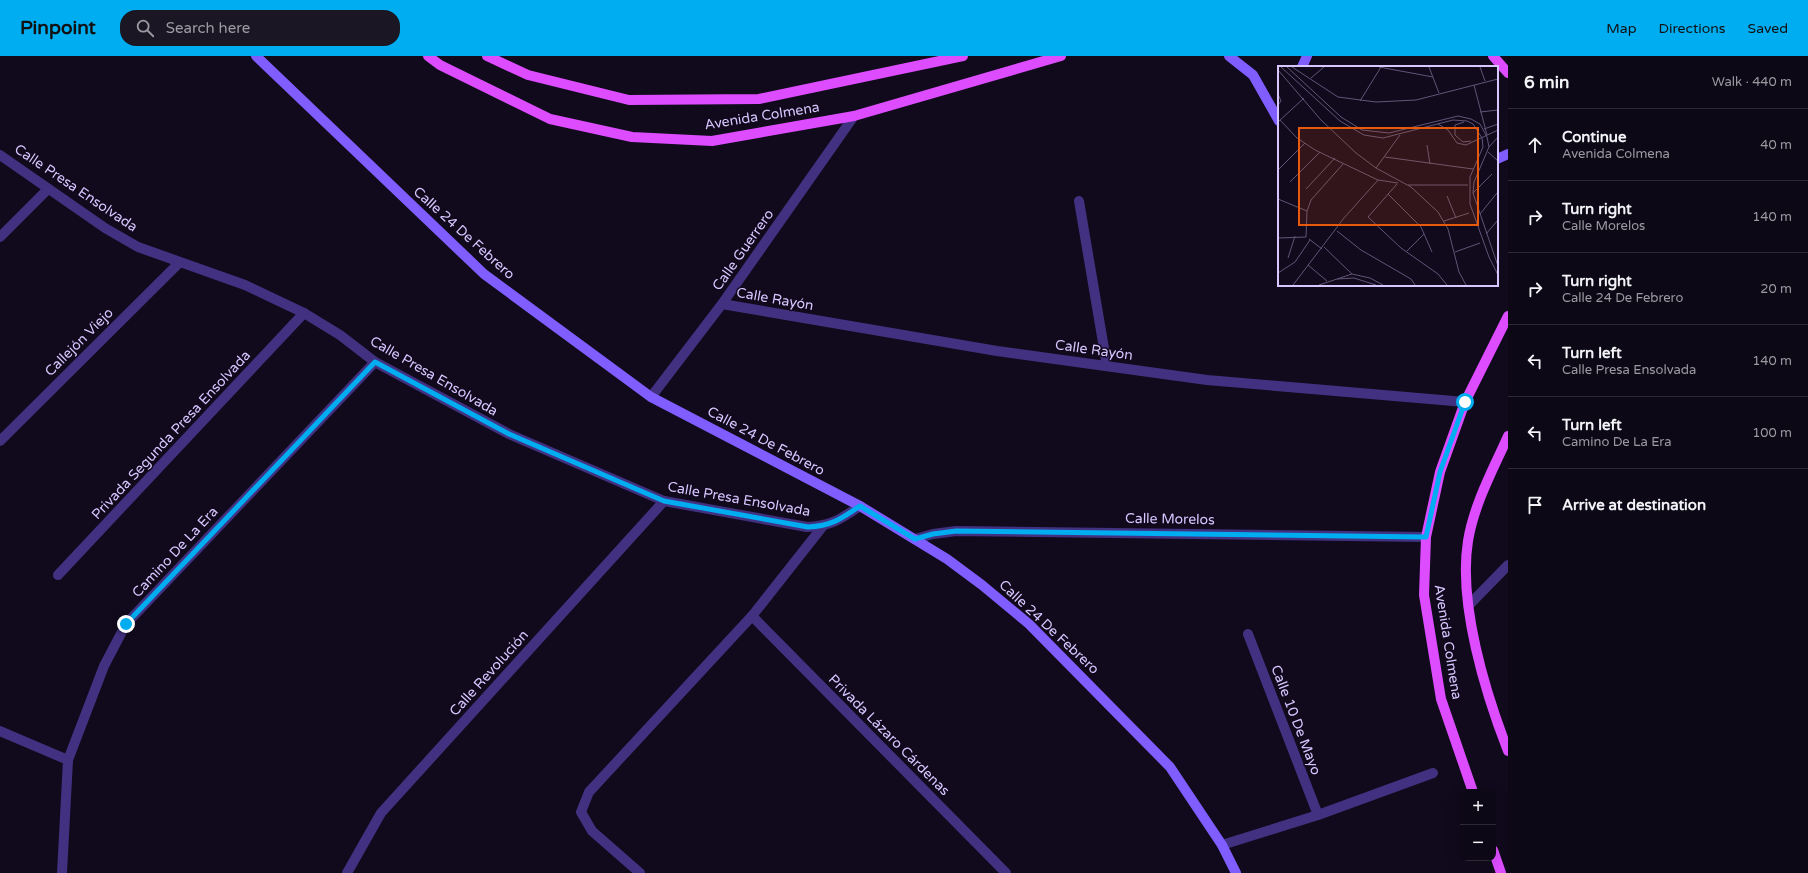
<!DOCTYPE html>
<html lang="en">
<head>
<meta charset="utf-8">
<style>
  :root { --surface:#0d0816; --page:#1b1623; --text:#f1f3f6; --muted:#9a9aa1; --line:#2d2935; --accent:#00adf1 }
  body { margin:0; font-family:"Varela Round",sans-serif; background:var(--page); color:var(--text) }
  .controls { position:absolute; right:12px; bottom:12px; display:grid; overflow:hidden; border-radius:8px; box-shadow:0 4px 16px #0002 }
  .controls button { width:36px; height:36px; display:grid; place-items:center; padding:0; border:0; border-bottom:1px solid var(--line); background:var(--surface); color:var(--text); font:20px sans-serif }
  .stop { position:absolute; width:12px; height:12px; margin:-9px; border:3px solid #00adf1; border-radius:50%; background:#fff }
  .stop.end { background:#00adf1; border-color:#fff; box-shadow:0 1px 4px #0008 }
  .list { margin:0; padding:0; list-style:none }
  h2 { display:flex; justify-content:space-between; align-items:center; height:52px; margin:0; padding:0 16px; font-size:17px }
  h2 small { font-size:13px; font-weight:400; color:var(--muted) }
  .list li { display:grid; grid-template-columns:26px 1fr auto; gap:12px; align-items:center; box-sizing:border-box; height:72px; padding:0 16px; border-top:1px solid var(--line) }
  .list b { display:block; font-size:15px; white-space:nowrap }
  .list p { margin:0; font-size:13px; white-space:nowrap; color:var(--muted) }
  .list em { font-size:13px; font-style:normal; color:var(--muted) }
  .icon { flex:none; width:22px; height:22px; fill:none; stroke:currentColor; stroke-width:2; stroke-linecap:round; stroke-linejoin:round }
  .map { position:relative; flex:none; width:1508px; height:817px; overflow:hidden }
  header { display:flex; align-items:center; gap:24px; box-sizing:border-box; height:56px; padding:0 20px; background:var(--accent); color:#111 }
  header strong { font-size:19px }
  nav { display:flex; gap:22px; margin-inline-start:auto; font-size:14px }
  .search { width:280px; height:36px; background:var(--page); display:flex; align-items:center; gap:10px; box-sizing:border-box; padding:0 14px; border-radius:16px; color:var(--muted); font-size:15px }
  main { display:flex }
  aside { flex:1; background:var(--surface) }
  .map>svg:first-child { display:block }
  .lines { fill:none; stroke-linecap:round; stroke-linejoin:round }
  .street { stroke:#423180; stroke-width:10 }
  .secondary { stroke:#7f5dff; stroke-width:10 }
  .primary { stroke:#dd4dff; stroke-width:10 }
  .route { stroke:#00adf1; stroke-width:5 }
  .labels { text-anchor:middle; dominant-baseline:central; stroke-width:3; stroke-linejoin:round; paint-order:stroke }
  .street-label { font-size:14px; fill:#d7c6ff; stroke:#110a1d }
  .inset-road { fill:none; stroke:#605577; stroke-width:1 }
  .view { fill:#e8590c; fill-opacity:0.15; stroke:#e8590c; stroke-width:2 }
  .inset-edge { fill:none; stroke:#d7c6ff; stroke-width:2 }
</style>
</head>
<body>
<header>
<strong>Pinpoint</strong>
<div class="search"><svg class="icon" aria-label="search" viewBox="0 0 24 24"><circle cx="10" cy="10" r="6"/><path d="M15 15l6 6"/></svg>Search here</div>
<nav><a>Map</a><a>Directions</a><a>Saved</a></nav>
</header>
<main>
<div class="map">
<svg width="1508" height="817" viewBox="0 0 1508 817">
  <rect width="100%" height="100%" fill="#110a1d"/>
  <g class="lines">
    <g class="street">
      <path d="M 0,99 L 105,172 L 138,191 L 245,229 L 304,257 L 340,279 L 375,306 L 509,378 L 664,445 L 807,471 C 831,470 841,463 860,450"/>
      <path d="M 1079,145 L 1107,310"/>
      <path d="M 0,181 L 48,133"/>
      <path d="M 722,248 L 997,295 L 1207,324 L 1465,346"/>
      <path d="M 651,341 L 722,248 L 854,60"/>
      <path d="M 0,385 L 179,207"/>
      <path d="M 915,483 L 933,478 L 956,475 L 1426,481"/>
      <path d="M 58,519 L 304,257"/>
      <path d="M 1469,549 L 1508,509"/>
      <path d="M 752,560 L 1006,817"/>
      <path d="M 1248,578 L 1318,759"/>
      <path d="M 0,675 L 68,704"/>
      <path d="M 1222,789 L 1318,759 L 1433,717"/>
      <path d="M 62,817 L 68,704 L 104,610 L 126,568 L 375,306"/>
      <path d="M 347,817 L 381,757 L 664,445"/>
      <path d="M 640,817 L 592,775 L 581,756 L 589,736 L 752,560 L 823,470"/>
    </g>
    <g class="secondary">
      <path d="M 256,0 L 484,218 L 651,341 L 860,450 L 947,503 L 982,529 L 1029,568 L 1170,711 L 1222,789 L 1236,817"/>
      <path d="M 1229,0 L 1253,19 L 1279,65"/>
      <path d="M 1302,11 L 1307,0"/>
      <path d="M 1497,103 L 1508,98"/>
    </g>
    <g class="primary">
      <path d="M 428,0 L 440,9 L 550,63 L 632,81 L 712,85 L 854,60 L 1061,0"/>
      <path d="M 487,0 L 528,19 L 629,44 L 759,43 L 963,0"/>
      <path d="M 1493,0 L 1508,17"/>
      <path d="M 1508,380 C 1493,414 1474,448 1468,485 C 1458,547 1485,636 1508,695"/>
      <path d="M 1473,736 L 1441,643 L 1424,539 L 1426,481 L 1440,416 L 1465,346 L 1508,260"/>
      <path d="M 1493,794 L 1501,817"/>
    </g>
  </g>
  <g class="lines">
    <path class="route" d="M 126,568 L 375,306 L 509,378 L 664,445 L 808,471 C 831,470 841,463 860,450 L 915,483 L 933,478 L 956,475 L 1426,481 L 1440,416 L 1465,346"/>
  </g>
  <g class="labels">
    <g class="street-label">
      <text transform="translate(762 60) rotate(-9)">Avenida Colmena</text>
      <text transform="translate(76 132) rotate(34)">Calle Presa Ensolvada</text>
      <text transform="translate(464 177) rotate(42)">Calle 24 De Febrero</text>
      <text transform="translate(743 194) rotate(-55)">Calle Guerrero</text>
      <text transform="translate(775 243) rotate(10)">Calle Rayón</text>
      <text transform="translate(79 286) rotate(-45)">Callejón Viejo</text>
      <text transform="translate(1094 294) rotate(8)">Calle Rayón</text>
      <text transform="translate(434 320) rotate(30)">Calle Presa Ensolvada</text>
      <text transform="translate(171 379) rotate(-47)">Privada Segunda Presa Ensolvada</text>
      <text transform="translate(766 385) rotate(28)">Calle 24 De Febrero</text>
      <text transform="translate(739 443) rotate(10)">Calle Presa Ensolvada</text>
      <text transform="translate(1170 463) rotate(1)">Calle Morelos</text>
      <text transform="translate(175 496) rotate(-47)">Camino De La Era</text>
      <text transform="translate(1049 571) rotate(43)">Calle 24 De Febrero</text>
      <text transform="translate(1448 586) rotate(81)">Avenida Colmena</text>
      <text transform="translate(489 617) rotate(-48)">Calle Revolución</text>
      <text transform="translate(1296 664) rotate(69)">Calle 10 De Mayo</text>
      <text transform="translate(889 679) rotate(45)">Privada Lázaro Cárdenas</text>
    </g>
  </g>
  <g transform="translate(1278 10)">
    <rect width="220" height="220" fill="#110a1d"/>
    <path class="inset-road" d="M 3,1 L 62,55 L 86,69 L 105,72 L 175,54 L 189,55 L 195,58 L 204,72 L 205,81 L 192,111 L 192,138 L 211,191 L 220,209M 9,1 L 63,51 L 84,64 L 111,67 L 180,50 L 193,53 L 202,58 L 209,71 L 211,81 L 196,116 L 195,127 L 220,200M 14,1 L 60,31 L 98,36 L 138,34 L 220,13M 101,1 L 155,11M 151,1 L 161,27M 202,1 L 207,15M 0,4 L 43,54 L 78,87 L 98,102 L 133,121 L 160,146 L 170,163 L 181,206 L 188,219M 33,12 L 46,1M 196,19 L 209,69M 0,28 L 3,35 L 0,39M 82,35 L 103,1M 202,46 L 220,44M 2,54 L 19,72 L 37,84 L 100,114 L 120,117M 0,56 L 26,32M 186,56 L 177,59 L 177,69 L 185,76 L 193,75M 160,58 L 170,64 L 179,77 L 188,79 L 220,64M 206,63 L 220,58M 149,79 L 152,98M 211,81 L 220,71M 210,86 L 220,95M 107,91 L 195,103M 98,102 L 122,69M 0,104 L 27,77M 12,116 L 42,86M 119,118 L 90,151 L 123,182 L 160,208 L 169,219M 130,119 L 190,119M 28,123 L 57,92M 195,127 L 214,108M 110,128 L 143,161 L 154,186M 169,130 L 178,152M 0,133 L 29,145M 202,148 L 219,127M 166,155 L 191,147M 59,165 L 83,184 L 133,213 L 137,219M 208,168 L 220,154M 28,171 L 29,145 L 33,134 L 65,98M 0,172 L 28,171M 31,173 L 44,183M 46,181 L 74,208M 129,185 L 146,168M 177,186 L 202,177M 10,192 L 17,170M 30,199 L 49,215M 0,207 L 17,196 L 32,174M 59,213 L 76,212 L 98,219M 15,219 L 66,152 L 100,114M 41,219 L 74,208 L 92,212 L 105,219"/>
    <path class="view" d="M 21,62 L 200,62 L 200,159 L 21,159 Z"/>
    <rect width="220" height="220" class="inset-edge"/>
  </g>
</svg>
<div class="controls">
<button>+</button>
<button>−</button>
</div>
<div class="stop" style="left:1465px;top:346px"></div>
<div class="stop end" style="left:126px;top:568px"></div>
</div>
<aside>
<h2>6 min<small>Walk · 440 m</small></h2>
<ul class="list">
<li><svg class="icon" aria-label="ahead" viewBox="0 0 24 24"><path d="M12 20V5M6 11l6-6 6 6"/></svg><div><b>Continue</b><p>Avenida Colmena</p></div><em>40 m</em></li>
<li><svg class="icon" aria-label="right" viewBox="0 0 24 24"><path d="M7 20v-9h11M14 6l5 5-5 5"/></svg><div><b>Turn right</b><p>Calle Morelos</p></div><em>140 m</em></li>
<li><svg class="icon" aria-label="right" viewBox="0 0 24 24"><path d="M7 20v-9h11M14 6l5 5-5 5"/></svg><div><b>Turn right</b><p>Calle 24 De Febrero</p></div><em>20 m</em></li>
<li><svg class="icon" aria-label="left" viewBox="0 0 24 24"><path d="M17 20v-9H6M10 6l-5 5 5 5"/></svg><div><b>Turn left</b><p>Calle Presa Ensolvada</p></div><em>140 m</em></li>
<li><svg class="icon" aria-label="left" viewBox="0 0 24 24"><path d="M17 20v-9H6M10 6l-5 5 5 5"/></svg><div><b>Turn left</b><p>Camino De La Era</p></div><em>100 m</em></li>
<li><svg class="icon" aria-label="arrive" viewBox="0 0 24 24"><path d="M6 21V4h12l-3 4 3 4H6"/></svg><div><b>Arrive at destination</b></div></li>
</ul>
</aside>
</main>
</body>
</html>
